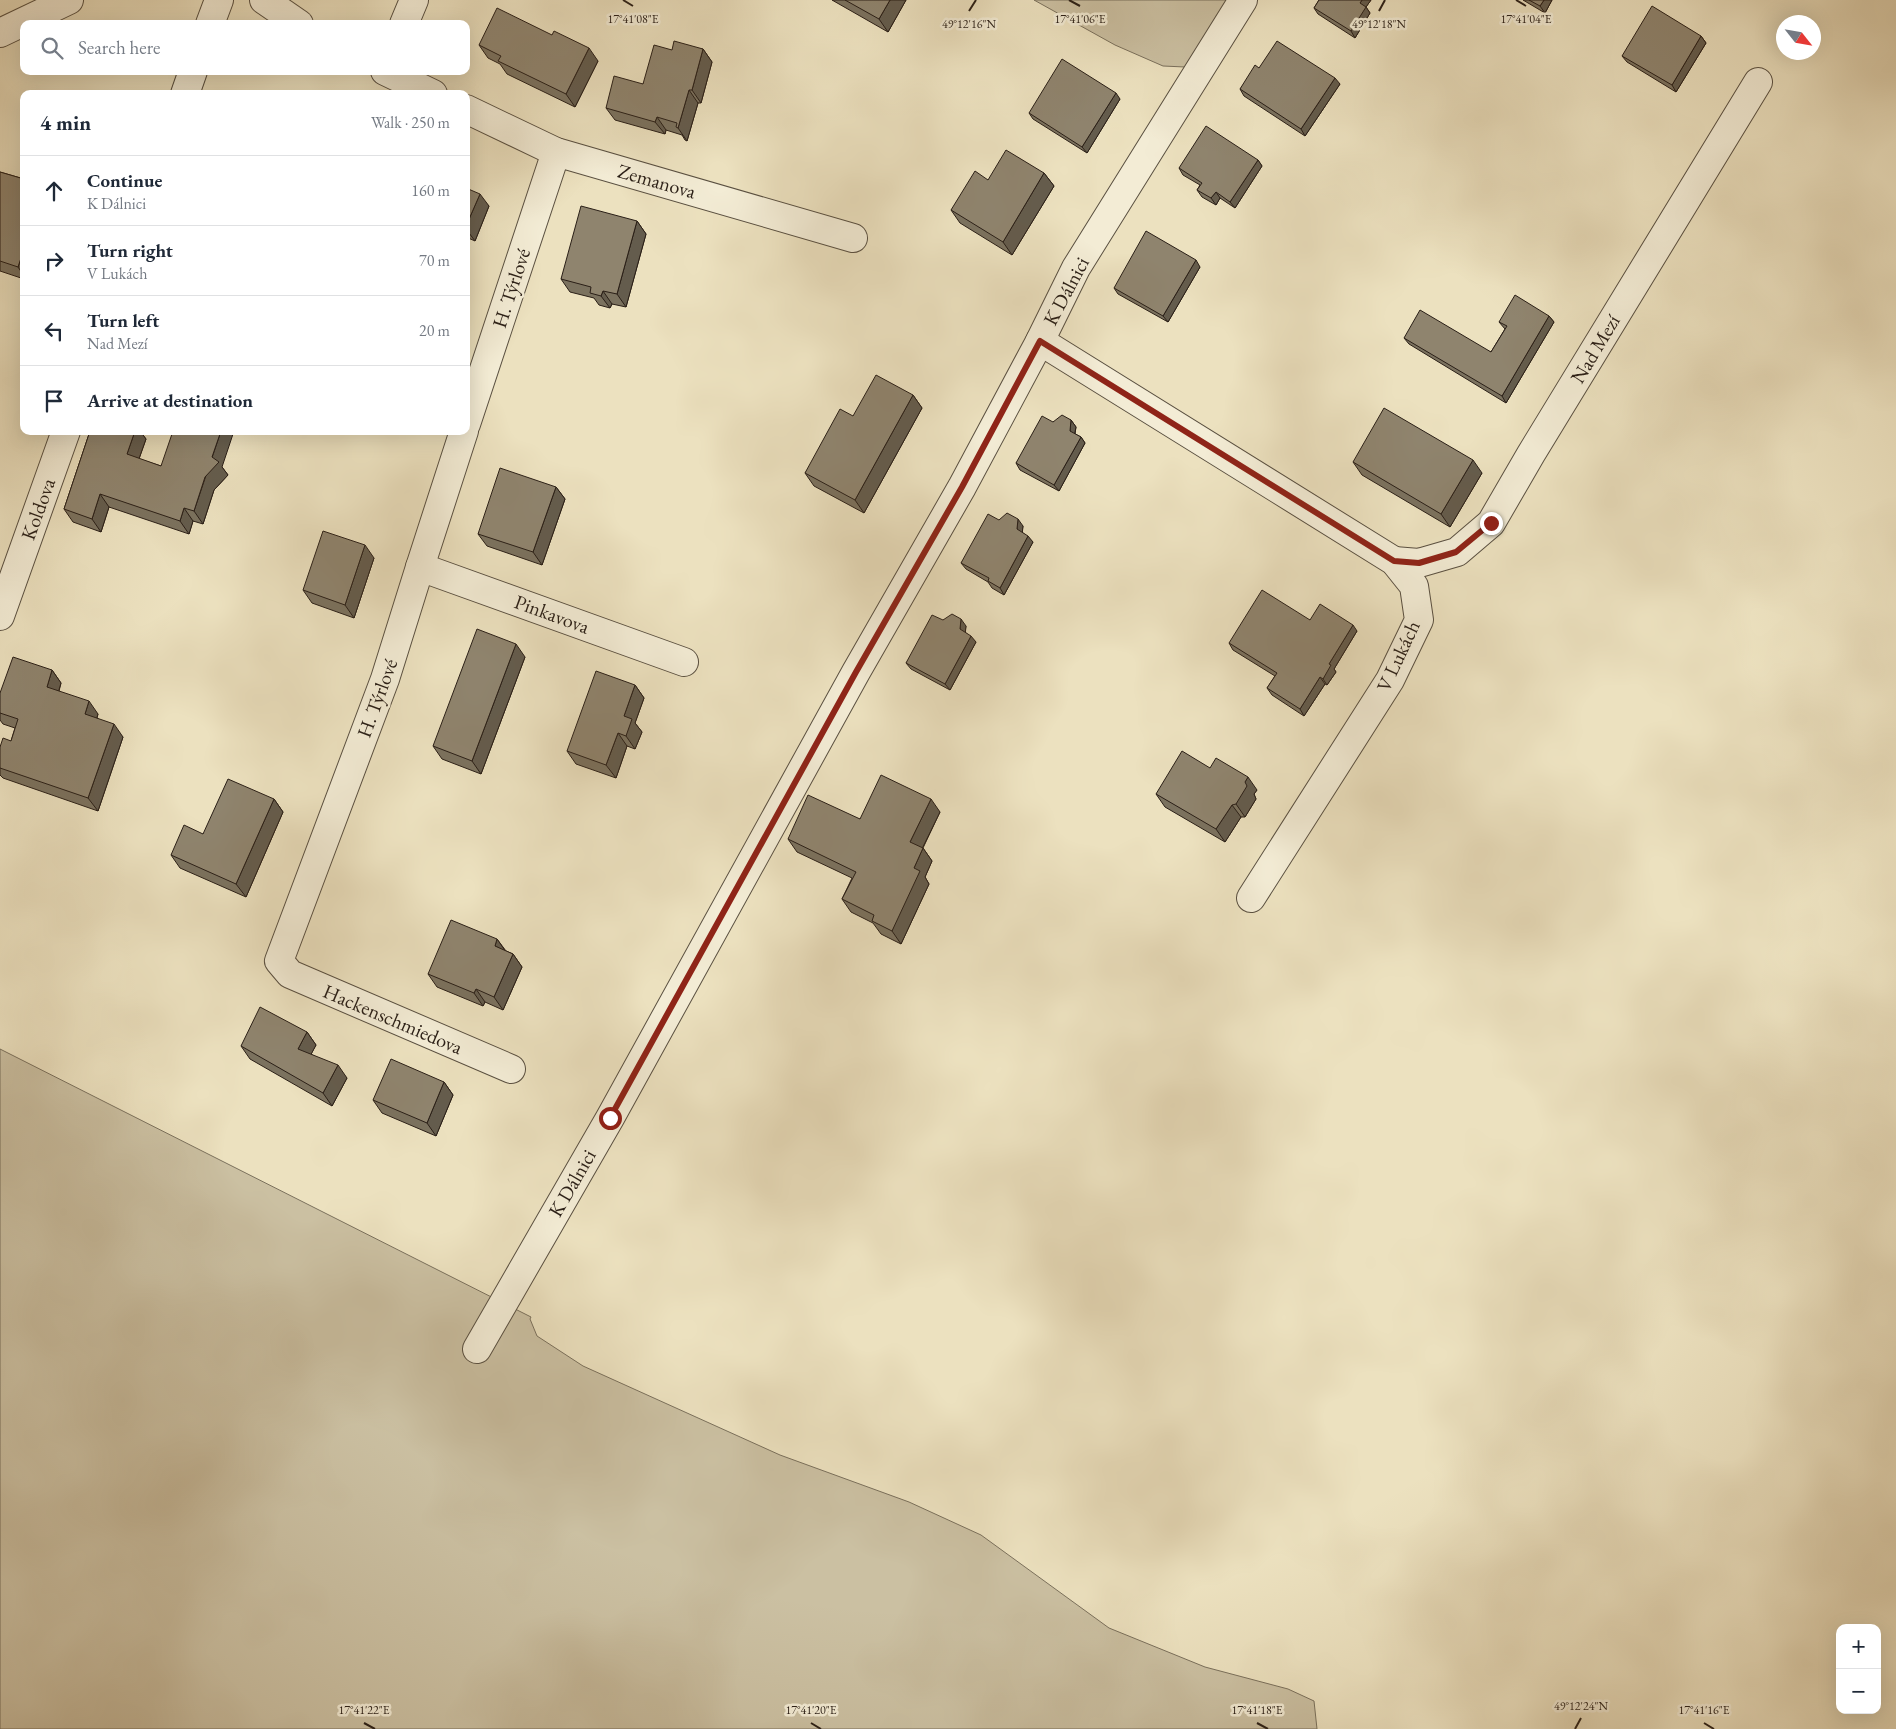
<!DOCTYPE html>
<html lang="en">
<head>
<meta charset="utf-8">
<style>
  :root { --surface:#fff; --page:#f6f6f7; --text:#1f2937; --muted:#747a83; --line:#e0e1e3 }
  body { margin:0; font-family:"EB Garamond",serif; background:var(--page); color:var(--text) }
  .controls { position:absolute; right:15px; bottom:15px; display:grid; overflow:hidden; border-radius:10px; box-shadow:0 5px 20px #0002 }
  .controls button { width:45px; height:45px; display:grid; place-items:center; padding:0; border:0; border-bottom:1px solid var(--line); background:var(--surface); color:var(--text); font:25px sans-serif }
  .compass { position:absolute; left:1776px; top:15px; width:45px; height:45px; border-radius:50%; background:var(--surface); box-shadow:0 5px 20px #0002; rotate:121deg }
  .stop { position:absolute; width:15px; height:15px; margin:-11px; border:4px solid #8f2418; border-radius:50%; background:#fff }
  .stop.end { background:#8f2418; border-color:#fff; box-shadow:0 1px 5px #0008 }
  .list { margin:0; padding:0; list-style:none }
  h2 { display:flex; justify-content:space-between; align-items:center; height:65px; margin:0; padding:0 20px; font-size:21px }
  h2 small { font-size:16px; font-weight:400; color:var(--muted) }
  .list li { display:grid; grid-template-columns:32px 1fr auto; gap:15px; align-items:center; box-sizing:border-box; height:70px; padding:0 20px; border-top:1px solid var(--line) }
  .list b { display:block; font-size:19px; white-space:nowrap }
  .list p { margin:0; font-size:16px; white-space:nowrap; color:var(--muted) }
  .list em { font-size:16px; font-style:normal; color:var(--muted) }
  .icon { flex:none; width:28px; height:28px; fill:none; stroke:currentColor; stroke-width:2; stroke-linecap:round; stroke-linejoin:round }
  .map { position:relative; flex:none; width:1896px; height:1729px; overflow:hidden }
  .search { position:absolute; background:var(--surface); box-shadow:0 5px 20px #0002; left:20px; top:20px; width:450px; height:55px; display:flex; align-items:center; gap:12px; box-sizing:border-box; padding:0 18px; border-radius:10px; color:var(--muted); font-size:19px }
  .panel { position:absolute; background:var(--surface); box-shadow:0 5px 20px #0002; left:20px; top:90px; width:450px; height:345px; border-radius:10px }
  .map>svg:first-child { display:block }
  .green { fill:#cbc0a2; stroke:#7a705c }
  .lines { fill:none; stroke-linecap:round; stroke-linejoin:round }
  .street-casing { stroke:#5a5041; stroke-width:30 }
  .street { stroke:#f3ecd5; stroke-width:28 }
  .wall { fill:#7b725f; stroke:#2a1f17 }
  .shaded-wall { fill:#645c4d; stroke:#2a1f17 }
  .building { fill:#8f846e; stroke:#2a1f17 }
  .route { stroke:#8f2418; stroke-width:6 }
  .ticks { fill:none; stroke:#2a1f17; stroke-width:2 }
  .labels { text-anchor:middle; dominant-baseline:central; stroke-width:5; stroke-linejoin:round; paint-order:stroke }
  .street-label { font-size:20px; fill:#2a1f17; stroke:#f3ecd5 }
  .ticks-label { font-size:12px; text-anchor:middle; fill:#2a1f17; stroke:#f3ecd5; stroke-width:5; stroke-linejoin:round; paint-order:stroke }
</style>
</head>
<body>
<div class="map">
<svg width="1896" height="1729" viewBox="0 0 1896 1729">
  <rect width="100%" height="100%" fill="#ece1bf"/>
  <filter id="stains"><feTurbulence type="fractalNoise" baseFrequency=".004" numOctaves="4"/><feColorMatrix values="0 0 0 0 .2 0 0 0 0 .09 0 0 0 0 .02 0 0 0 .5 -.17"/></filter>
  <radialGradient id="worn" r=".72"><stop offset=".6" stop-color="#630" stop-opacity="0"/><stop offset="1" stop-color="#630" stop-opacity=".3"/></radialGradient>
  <g class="green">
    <path d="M 1034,0 L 1228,0 L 1185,67 L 1163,66 L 1115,45 Z"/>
    <path d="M 0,1049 L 531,1317 L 530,1319 L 537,1336 L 583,1366 L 780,1455 L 909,1502 L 981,1535 L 1109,1628 L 1205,1667 L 1288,1689 L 1314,1701 L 1317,1729 L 0,1729 Z"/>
  </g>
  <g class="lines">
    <g class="street-casing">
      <g id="street">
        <path d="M 264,0 L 299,24"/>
        <path d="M 210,24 L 219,0"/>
        <path d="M 404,24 L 414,0"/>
        <path d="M 0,33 L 69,0"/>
        <path d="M 385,71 L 433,94"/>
        <path d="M 185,94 L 193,71"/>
        <path d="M 466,109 L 556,152 L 853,238"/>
        <path d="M 1040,341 L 1394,561 L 1414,586 L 1419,620 L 1390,680 L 1251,898"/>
        <path d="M 466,424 L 556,152"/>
        <path d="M 464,431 L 420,567 L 385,679 L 279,961 L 290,974 L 511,1069"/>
        <path d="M 1394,561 L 1419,563 L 1457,552 L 1491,523 L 1531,454 L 1758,82"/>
        <path d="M 420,567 L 684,662"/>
        <path d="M 0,616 L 66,431"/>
        <path d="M 477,1349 L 610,1118 L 856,672 L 962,487 L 1040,341 L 1076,268 L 1243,0"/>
      </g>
    </g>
    <use href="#street" class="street"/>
  </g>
  <g class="wall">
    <path d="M 832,0 L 906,0 L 888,32 Z"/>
    <path d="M 1319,0 L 1371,0 L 1366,7 L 1370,13 L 1355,38 L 1318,14 L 1314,8 Z"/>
    <path d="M 1523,0 L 1552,0 L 1545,13 Z"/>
    <path d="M 1701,36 L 1706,43 L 1676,92 L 1627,62 L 1622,56 Z"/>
    <path d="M 479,45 L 598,61 L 575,107 L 507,74 L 500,64 L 488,58 Z"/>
    <path d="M 703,49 L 712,62 L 701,103 L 698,103 L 687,141 L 685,140 L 682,135 L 666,130 L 665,134 L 615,120 L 606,108 L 643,84 L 672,50 Z"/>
    <path d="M 1259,68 L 1340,84 L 1305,136 L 1244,96 L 1240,89 Z"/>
    <path d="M 1120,99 L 1087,153 L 1033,119 L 1029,113 Z"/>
    <path d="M 1258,160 L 1262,166 L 1235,208 L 1220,198 L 1216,205 L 1202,197 L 1197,190 L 1200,185 L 1183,175 L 1179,168 Z"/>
    <path d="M 0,172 L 24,179 L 24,279 L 0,271 Z"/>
    <path d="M 1044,173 L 1054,186 L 1012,255 L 960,223 L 951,210 L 988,180 Z"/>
    <path d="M 466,188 L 489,206 L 475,241 L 466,237 Z"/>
    <path d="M 637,221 L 646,234 L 626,307 L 612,304 L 610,308 L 599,305 L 594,298 L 570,292 L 561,279 Z"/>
    <path d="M 1200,267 L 1168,322 L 1118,294 L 1114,288 Z"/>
    <path d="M 1549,316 L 1554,322 L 1506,403 L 1409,344 L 1404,338 L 1491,352 L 1505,329 L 1499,322 Z"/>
    <path d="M 913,395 L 922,408 L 864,513 L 814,486 L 805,473 L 853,416 Z"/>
    <path d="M 1071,420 L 1076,427 L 1075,434 L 1081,437 L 1085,443 L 1059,491 L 1020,470 L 1016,463 L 1053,422 Z"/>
    <path d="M 90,431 L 140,431 L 146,439 L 139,459 L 161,466 L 222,467 L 228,475 L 214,490 L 203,524 L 193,521 L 189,534 L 109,507 L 101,532 L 73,522 L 64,509 Z"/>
    <path d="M 1353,462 L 1482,473 L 1450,527 L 1362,475 Z"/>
    <path d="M 556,487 L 565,499 L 542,565 L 487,546 L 478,534 Z"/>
    <path d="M 999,520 L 1023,526 L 1022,532 L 1033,542 L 1004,595 L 992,588 L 988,582 L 966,569 L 961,563 Z"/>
    <path d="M 374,558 L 354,618 L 312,603 L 303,590 Z"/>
    <path d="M 943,620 L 966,626 L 965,632 L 976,642 L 950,690 L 911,669 L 906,663 Z"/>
    <path d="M 1310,620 L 1357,631 L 1334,669 L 1336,672 L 1327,685 L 1325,684 L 1304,716 L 1272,695 L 1267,688 L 1275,676 L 1233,650 L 1229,643 Z"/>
    <path d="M 525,657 L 481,774 L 442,759 L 433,746 Z"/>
    <path d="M 52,670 L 61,683 L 59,691 L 98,714 L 97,718 L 123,737 L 98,811 L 3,778 L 0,775 L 0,747 L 11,741 L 15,728 L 3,724 L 0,720 L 0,693 Z"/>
    <path d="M 635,685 L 644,698 L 635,723 L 642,732 L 635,749 L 627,746 L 616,778 L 576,764 L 567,751 Z"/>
    <path d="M 1257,790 L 1254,794 L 1256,799 L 1245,817 L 1241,817 L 1225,842 L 1165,807 L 1156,794 Z"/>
    <path d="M 274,799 L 283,812 L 246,897 L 180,868 L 171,855 L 203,834 Z"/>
    <path d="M 940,812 L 923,848 L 932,861 L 925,877 L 929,884 L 901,944 L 881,934 L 873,923 L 851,912 L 842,899 L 852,878 L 797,852 L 788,839 L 860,819 Z"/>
    <path d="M 497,939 L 506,951 L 513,954 L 522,967 L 503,1010 L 485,1002 L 483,1006 L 437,987 L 428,974 Z"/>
    <path d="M 307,1032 L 316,1045 L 311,1054 L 347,1078 L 332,1106 L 250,1059 L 241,1046 Z"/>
    <path d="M 444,1082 L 453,1095 L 436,1136 L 382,1113 L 373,1100 Z"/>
  </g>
  <g class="shaded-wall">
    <path d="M 890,0 L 906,0 L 888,32 L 879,19 Z"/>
    <path d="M 1362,0 L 1371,0 L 1366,7 L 1370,13 L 1355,38 L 1351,31 L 1360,3 Z"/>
    <path d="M 1544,0 L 1552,0 L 1545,13 L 1540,6 Z"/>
    <path d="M 1701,36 L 1706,43 L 1676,92 L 1672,85 Z"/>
    <path d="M 589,48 L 598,61 L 575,107 L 566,94 Z"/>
    <path d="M 703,49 L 712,62 L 701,103 L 692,90 Z"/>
    <path d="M 1335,78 L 1340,84 L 1305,136 L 1301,129 Z"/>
    <path d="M 689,90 L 698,103 L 687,141 L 678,128 Z"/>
    <path d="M 1116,93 L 1120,99 L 1087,153 L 1082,147 Z"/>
    <path d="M 657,117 L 666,130 L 665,134 L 655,122 Z"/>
    <path d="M 1258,160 L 1262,166 L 1235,208 L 1230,202 Z"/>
    <path d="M 1044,173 L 1054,186 L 1012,255 L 1003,242 Z"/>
    <path d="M 1216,192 L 1220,198 L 1216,205 L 1211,198 Z"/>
    <path d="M 480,194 L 489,206 L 475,241 L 466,229 L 466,226 Z"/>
    <path d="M 637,221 L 646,234 L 626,307 L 617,294 Z"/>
    <path d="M 24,249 L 24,276 L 18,267 Z"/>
    <path d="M 1196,260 L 1200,267 L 1168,322 L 1163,316 Z"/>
    <path d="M 603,291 L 612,304 L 610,308 L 601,296 Z"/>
    <path d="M 1549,316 L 1554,322 L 1506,403 L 1502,396 Z"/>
    <path d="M 913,395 L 922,408 L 864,513 L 855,500 Z"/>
    <path d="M 1071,420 L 1076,427 L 1074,437 L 1070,431 Z"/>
    <path d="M 135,431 L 140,431 L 146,439 L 136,467 L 127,454 Z"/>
    <path d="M 221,431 L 234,431 L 222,467 L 228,475 L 214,490 L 203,524 L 194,511 Z"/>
    <path d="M 1081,437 L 1085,443 L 1059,491 L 1054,485 Z"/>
    <path d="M 1473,460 L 1482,473 L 1450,527 L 1441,514 Z"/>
    <path d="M 556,487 L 565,499 L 542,565 L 533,552 Z"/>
    <path d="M 100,494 L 109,507 L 101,532 L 92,519 Z"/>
    <path d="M 184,508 L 193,521 L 189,534 L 180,521 Z"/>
    <path d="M 1018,519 L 1023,526 L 1022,536 L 1017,529 Z"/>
    <path d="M 1028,536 L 1033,542 L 1004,595 L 1000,588 Z"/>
    <path d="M 365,545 L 374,558 L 354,618 L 345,605 Z"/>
    <path d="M 961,619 L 966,626 L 965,636 L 960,629 Z"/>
    <path d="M 1353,625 L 1357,631 L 1334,669 L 1336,672 L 1327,685 L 1323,679 L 1329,664 Z"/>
    <path d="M 971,636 L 976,642 L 950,690 L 945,684 Z"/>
    <path d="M 516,644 L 525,657 L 481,774 L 472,761 Z"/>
    <path d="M 52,670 L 61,683 L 56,700 L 47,687 Z"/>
    <path d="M 1320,677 L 1325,684 L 1304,716 L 1300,709 Z"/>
    <path d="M 635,685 L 644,698 L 635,723 L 642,732 L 635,749 L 626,736 L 624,716 Z"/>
    <path d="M 89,701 L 98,714 L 94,727 L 85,714 Z"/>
    <path d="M 114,724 L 123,737 L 98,811 L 88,798 Z"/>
    <path d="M 618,733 L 627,746 L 616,778 L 606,765 Z"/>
    <path d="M 1248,777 L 1257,790 L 1254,794 L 1256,799 L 1245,817 L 1236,804 L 1245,782 Z"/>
    <path d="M 274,799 L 283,812 L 246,897 L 236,884 Z"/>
    <path d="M 931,799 L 940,812 L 919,855 L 910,842 Z"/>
    <path d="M 1232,805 L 1241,817 L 1225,842 L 1216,829 Z"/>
    <path d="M 923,848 L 932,861 L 925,877 L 929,884 L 901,944 L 892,931 L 914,868 Z"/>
    <path d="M 497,939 L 506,952 L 495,946 Z"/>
    <path d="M 513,954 L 522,967 L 503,1010 L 494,997 Z"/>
    <path d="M 476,989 L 485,1002 L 483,1006 L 474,993 Z"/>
    <path d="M 307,1032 L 316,1045 L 307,1062 L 298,1049 Z"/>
    <path d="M 338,1065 L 347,1078 L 332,1106 L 323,1093 Z"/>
    <path d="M 444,1082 L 453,1095 L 436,1136 L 427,1123 Z"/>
  </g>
  <g class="building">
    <path d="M 845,0 L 890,0 L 879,19 Z"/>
    <path d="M 1319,0 L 1362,0 L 1360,3 L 1366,7 L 1351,31 L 1314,8 Z"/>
    <path d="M 1529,0 L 1544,0 L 1540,6 Z"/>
    <path d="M 1652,6 L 1701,36 L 1672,85 L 1622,56 Z"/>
    <path d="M 497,8 L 552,35 L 554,31 L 589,48 L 566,94 L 498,61 L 501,56 L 479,45 Z"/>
    <path d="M 674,41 L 703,49 L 692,90 L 689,90 L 678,128 L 676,127 L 677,123 L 657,117 L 655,122 L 606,108 L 614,76 L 643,84 L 654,45 L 672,50 Z"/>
    <path d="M 1277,41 L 1335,78 L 1301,129 L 1240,89 L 1255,65 L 1259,68 Z"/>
    <path d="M 1062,59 L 1116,93 L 1082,147 L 1029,113 Z"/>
    <path d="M 1206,126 L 1258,160 L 1230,202 L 1216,192 L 1211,198 L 1197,190 L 1202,183 L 1179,168 Z"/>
    <path d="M 1006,150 L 1044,173 L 1003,242 L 951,210 L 975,171 L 988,180 Z"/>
    <path d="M 0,172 L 24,179 L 24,249 L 18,267 L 0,261 Z"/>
    <path d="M 466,188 L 480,194 L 466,226 Z"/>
    <path d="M 581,206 L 637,221 L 617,294 L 603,291 L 601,296 L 590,293 L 591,287 L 561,279 Z"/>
    <path d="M 1146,231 L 1196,260 L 1163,316 L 1114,288 Z"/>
    <path d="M 1515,295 L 1549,316 L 1502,396 L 1404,338 L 1420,310 L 1491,352 L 1507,326 L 1499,322 Z"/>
    <path d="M 876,375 L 913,395 L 855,500 L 805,473 L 840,409 L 853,416 Z"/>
    <path d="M 1384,408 L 1473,460 L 1441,514 L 1353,462 Z"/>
    <path d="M 1062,415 L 1071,420 L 1070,431 L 1081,437 L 1054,485 L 1016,463 L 1042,416 L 1053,422 Z"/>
    <path d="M 90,431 L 135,431 L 127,454 L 161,466 L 173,431 L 221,431 L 212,457 L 219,462 L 205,477 L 194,511 L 184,508 L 180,521 L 100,494 L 92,519 L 64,509 Z"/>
    <path d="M 500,468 L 556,487 L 533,552 L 478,534 Z"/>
    <path d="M 1007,513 L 1018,519 L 1017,529 L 1028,536 L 1000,588 L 988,581 L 989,578 L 961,563 L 988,514 L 999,520 Z"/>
    <path d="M 323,531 L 365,545 L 345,605 L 303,590 Z"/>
    <path d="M 1262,590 L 1310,620 L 1320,604 L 1353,625 L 1329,664 L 1331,665 L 1323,679 L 1320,677 L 1300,709 L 1267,688 L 1277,673 L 1229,643 Z"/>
    <path d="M 952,614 L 961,619 L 960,629 L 971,636 L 945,684 L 906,663 L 932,615 L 943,620 Z"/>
    <path d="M 477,629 L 516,644 L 472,761 L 433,746 Z"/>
    <path d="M 13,657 L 52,670 L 47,687 L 89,701 L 85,714 L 114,724 L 88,798 L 0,768 L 0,747 L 3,738 L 11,741 L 18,719 L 0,713 L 0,693 Z"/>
    <path d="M 596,671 L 635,685 L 624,716 L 632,719 L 626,736 L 618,733 L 606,765 L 567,751 Z"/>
    <path d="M 1182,751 L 1210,768 L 1216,758 L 1248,777 L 1245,782 L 1247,786 L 1236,804 L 1232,805 L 1216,829 L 1156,794 Z"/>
    <path d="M 881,775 L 931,799 L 910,842 L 923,848 L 914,868 L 920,871 L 892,931 L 872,921 L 874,915 L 842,899 L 856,872 L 788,839 L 808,795 L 860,819 Z"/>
    <path d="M 228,779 L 274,799 L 236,884 L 171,855 L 184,825 L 203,834 Z"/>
    <path d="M 451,920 L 497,939 L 495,946 L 513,954 L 494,997 L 476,989 L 474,993 L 428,974 Z"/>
    <path d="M 260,1007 L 307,1032 L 298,1049 L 338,1065 L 323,1093 L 241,1046 Z"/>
    <path d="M 391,1059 L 444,1082 L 427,1123 L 373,1100 Z"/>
  </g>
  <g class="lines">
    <path class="route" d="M 610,1118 L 856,672 L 962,487 L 1040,341 L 1394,561 L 1419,563 L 1456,552 L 1491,523"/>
  </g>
  <path class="ticks" d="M 623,0 L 633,6M 1069,0 L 1080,6M 1516,0 L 1526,6M 969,11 L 976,0M 1379,11 L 1385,0M 364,1723 L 375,1729M 811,1723 L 821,1729M 1257,1723 L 1268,1729M 1704,1723 L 1714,1729M 1575,1729 L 1581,1718"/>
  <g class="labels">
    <g class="street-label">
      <text transform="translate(657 181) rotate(16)">Zemanova</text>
      <text transform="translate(511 288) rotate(-72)">H. Týrlové</text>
      <text transform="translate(1066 291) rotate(-62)">K Dálnici</text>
      <text transform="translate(1595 349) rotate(-59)">Nad Mezí</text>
      <text transform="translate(38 509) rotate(-70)">Koldova</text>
      <text transform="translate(552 614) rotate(20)">Pinkavova</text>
      <text transform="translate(1398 656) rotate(-65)">V Lukách</text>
      <text transform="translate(377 698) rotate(-70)">H. Týrlové</text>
      <text transform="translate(393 1019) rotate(23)">Hackenschmiedova</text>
      <text transform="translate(572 1183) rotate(-60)">K Dálnici</text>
    </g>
  </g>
  <g class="ticks-label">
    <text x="1526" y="23">17°41'04"E</text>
    <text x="633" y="23">17°41'08"E</text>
    <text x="1080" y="23">17°41'06"E</text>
    <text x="969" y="28">49°12'16"N</text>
    <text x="1379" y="28">49°12'18"N</text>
    <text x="1581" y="1710">49°12'24"N</text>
    <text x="364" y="1714">17°41'22"E</text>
    <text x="811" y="1714">17°41'20"E</text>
    <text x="1257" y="1714">17°41'18"E</text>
    <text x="1704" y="1714">17°41'16"E</text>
  </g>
  <rect width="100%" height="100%" filter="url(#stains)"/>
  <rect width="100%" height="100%" fill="url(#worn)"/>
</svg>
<div class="controls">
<button>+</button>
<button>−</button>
</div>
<svg class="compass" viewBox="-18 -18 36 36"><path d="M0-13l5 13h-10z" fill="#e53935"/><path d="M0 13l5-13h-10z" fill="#747a83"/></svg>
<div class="stop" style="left:610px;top:1118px"></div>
<div class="stop end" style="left:1491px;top:523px"></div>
<div class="search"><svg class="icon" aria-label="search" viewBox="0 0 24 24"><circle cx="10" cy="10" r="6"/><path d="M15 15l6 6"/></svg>Search here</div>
<section class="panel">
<h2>4 min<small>Walk · 250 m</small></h2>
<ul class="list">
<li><svg class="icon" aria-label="ahead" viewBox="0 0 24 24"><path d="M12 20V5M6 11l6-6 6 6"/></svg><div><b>Continue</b><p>K Dálnici</p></div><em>160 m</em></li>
<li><svg class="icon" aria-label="right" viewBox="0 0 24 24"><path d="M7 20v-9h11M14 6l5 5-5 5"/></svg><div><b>Turn right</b><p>V Lukách</p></div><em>70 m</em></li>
<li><svg class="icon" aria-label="left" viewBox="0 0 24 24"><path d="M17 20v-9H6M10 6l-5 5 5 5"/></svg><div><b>Turn left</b><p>Nad Mezí</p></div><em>20 m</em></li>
<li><svg class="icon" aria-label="arrive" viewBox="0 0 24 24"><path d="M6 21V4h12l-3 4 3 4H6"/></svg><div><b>Arrive at destination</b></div></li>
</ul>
</section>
</div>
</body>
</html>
